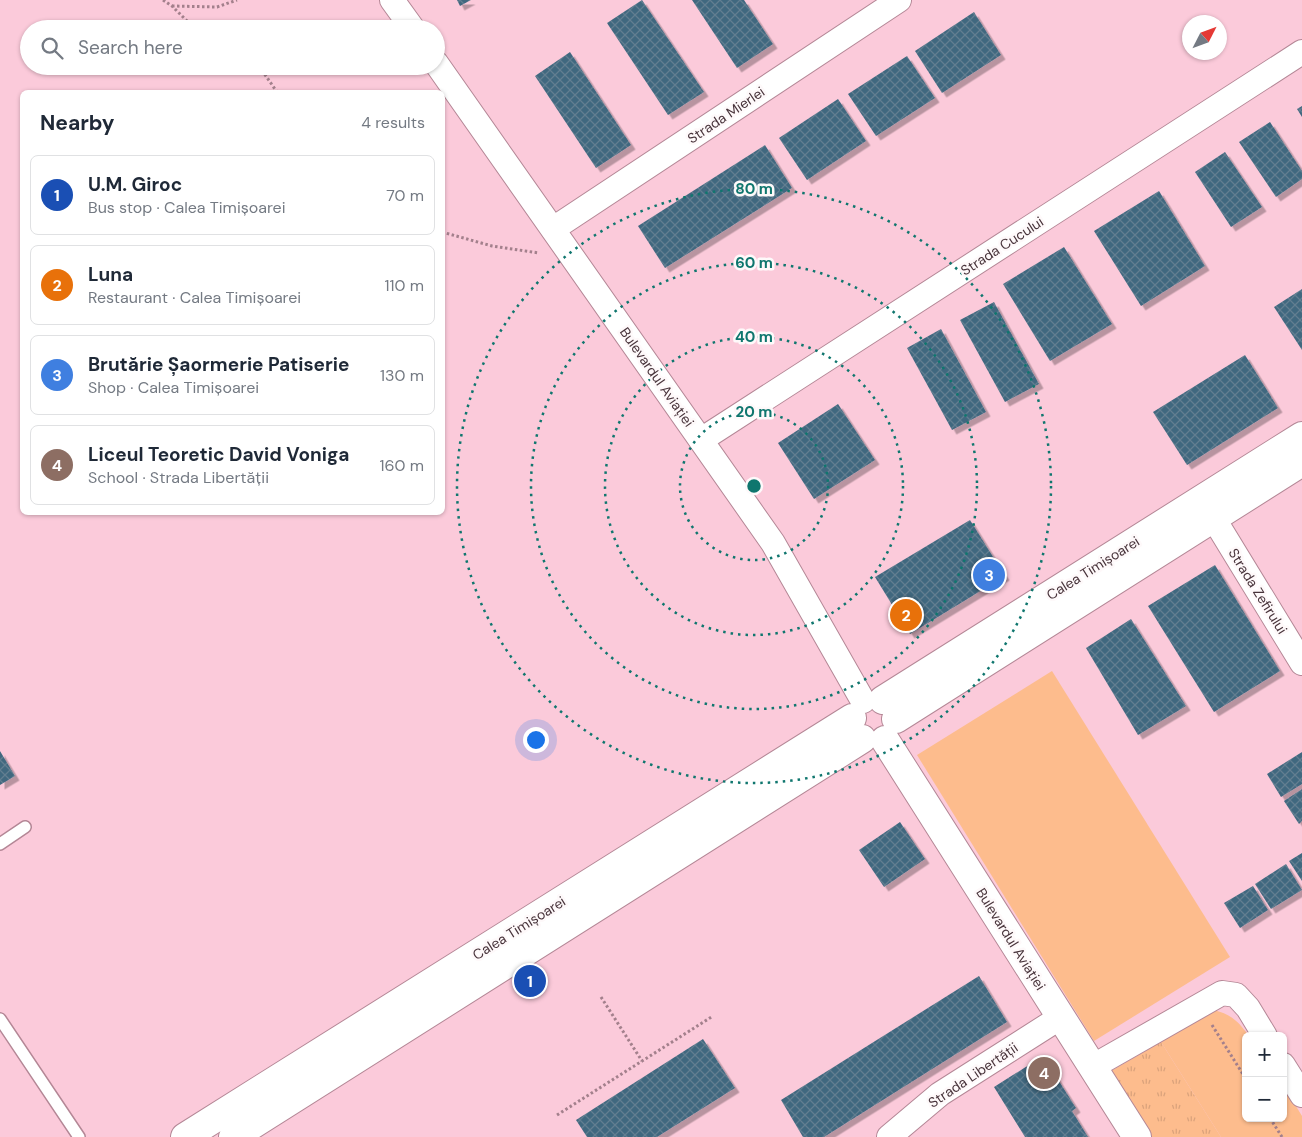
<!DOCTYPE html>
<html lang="en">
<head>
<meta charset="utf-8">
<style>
  :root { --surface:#fff; --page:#f2f2f3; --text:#1f2937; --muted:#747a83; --line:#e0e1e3; --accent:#2b6f61 }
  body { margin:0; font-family:"DM Sans",sans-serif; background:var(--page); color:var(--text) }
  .controls { position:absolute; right:15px; bottom:15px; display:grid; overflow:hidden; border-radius:8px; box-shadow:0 1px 4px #0004 }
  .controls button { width:45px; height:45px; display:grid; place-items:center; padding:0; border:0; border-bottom:1px solid var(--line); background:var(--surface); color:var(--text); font:25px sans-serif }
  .compass { position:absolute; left:1182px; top:15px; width:45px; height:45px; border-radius:50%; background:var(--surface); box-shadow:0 1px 4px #0004; rotate:48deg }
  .you { position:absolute; left:535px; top:739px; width:18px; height:18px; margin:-12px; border:4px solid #fff; border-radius:50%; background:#1a73e8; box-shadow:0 0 0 8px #1a73e833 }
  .badge { display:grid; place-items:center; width:32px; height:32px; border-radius:50%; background:var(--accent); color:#fff; font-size:16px; font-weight:700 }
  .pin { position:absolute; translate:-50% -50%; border:2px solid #fff; box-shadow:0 1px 5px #0006 }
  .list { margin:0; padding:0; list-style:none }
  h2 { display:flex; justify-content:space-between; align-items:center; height:65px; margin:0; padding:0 20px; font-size:21px }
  h2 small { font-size:16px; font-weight:400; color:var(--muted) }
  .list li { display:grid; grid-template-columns:32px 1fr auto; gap:15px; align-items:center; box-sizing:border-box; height:80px; margin:0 10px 10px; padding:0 10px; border:1px solid var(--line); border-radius:8px }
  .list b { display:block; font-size:19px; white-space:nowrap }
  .list p { margin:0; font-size:16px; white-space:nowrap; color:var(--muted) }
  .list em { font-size:16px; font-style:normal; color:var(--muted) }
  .icon { flex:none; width:28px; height:28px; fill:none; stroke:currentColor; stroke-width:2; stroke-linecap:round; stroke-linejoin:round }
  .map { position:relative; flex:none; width:1302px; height:1137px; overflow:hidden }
  .search { position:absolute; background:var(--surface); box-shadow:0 1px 4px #0004; left:20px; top:20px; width:425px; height:55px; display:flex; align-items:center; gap:12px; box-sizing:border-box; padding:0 18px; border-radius:28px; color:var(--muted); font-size:19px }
  .panel { position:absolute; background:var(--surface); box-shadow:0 1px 4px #0004; left:20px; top:90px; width:425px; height:425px; border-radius:8px }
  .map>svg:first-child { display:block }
  .grass { fill:url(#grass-tufts) }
  .park { fill:#fdbc8d }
  .building { fill:url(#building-cross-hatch); filter:url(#shadow) }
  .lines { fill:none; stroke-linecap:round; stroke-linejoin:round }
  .lane-casing { stroke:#b48796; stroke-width:14 }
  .street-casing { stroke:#b48796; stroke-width:26 }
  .secondary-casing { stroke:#b48796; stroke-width:30 }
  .path { stroke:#a3808c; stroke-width:3; stroke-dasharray:2.5 2.5; stroke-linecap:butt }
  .lane { stroke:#fff; stroke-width:11 }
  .street { stroke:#fff; stroke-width:24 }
  .secondary { stroke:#fff; stroke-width:28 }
  .ring { fill:none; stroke:#0f766e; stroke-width:2.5; stroke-dasharray:2.5 5 }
  .labels { text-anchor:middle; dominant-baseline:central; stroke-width:5; stroke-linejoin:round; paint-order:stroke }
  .street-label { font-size:14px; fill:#48343b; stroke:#fef9fa }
  .centre { fill:#0f766e; stroke:#fef9fa; stroke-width:2.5 }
  .ring-label { font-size:15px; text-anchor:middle; font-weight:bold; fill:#0f766e; stroke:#fef9fa; stroke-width:5; stroke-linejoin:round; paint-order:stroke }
</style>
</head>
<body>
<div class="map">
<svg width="1302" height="1137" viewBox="0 0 1302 1137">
  <defs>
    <pattern id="grass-tufts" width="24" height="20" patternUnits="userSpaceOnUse" patternTransform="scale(1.25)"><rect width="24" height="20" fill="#fdbc8d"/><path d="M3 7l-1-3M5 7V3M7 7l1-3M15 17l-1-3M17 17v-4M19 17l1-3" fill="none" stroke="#daa27b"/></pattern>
    <pattern id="building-cross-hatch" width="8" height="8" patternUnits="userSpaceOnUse" patternTransform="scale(1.25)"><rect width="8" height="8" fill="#40677f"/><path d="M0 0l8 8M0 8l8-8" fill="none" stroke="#627e90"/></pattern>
    <filter id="shadow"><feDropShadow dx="4.5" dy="4.5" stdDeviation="0" flood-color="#0004"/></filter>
  </defs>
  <rect width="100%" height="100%" fill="#fbcada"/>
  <path class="grass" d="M 1161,1042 L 1221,1137 L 1152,1137 L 1111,1071 Z"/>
  <g class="park">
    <path d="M 1052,671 L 1230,957 L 1094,1041 L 917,755 Z"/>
    <path d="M 1213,1010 C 1231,1014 1238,1021 1249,1036 L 1246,1036 L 1246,1118 L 1283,1118 L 1283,1085 L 1302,1116 L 1302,1137 L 1221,1137 L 1161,1042 Z"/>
  </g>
  <g class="building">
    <path d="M 457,0 L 471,0 L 460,6 Z"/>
    <path d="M 642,0 L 704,92 L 668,115 L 607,23 Z"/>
    <path d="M 692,0 L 744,0 L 773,44 L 737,68 Z"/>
    <path d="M 974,12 L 1001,55 L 942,93 L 915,51 Z"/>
    <path d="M 570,52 L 631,145 L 596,168 L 535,76 Z"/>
    <path d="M 907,56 L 935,98 L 876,136 L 848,94 Z"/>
    <path d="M 838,99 L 866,141 L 807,180 L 779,138 Z"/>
    <path d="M 1302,106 L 1302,117 L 1297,109 Z"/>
    <path d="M 1270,122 L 1302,171 L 1302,179 L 1276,197 L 1239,142 Z"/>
    <path d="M 765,145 L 792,188 L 665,268 L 638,226 Z"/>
    <path d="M 1225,152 L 1262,207 L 1231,227 L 1195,172 Z"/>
    <path d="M 1159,191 L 1205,266 L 1141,306 L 1094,231 Z"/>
    <path d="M 1064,247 L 1112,324 L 1050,361 L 1003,284 Z"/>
    <path d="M 1302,289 L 1302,350 L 1274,307 Z"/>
    <path d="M 994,302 L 1039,384 L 1005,402 L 960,320 Z"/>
    <path d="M 941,329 L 986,412 L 952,430 L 907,348 Z"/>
    <path d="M 1245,355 L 1278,408 L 1187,465 L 1153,412 Z"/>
    <path d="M 838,404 L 875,460 L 814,499 L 778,443 Z"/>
    <path d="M 970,520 L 1005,576 L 910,634 L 875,577 Z"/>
    <path d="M 1215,565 L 1280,671 L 1214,712 L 1148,606 Z"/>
    <path d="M 1131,619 L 1186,706 L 1138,735 L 1086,648 Z"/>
    <path d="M 0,751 L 15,776 L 0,785 Z"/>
    <path d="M 1302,752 L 1302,784 L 1281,797 L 1267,774 Z"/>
    <path d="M 1302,789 L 1302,821 L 1299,824 L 1284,801 Z"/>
    <path d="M 900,822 L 925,859 L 884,887 L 859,850 Z"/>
    <path d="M 1302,853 L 1302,881 L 1289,861 Z"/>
    <path d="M 1286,864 L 1302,890 L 1271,909 L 1255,884 Z"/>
    <path d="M 1253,886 L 1268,910 L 1240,928 L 1224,903 Z"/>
    <path d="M 979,976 L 1007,1022 L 824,1137 L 803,1137 L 781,1100 Z"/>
    <path d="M 703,1039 L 735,1088 L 657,1137 L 587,1137 L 576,1120 Z"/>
    <path d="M 1043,1056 L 1076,1108 L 1072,1111 L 1088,1137 L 1025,1137 L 994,1087 Z"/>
  </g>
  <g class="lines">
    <g class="lane-casing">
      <g id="lane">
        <path d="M 0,844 L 25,827"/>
        <path d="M 0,1019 L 79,1137"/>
      </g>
    </g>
    <g class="street-casing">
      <g id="street">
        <path d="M 392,0 L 413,29"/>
        <path d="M 436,63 L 773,543 L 863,701"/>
        <path d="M 553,229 L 899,0"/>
        <path d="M 701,440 L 1302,52"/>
        <path d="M 1214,519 L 1302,663"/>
        <path d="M 1283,1065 L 1302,1095"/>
        <path d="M 1092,1067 L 1222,993 L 1236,995 L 1248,1008 L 1265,1036"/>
        <path d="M 889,1137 L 940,1094 L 1061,1017"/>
      </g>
    </g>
    <g class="secondary-casing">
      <g id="secondary">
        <path d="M 883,700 L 1302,436"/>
        <path d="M 896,719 L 1302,462"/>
        <path d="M 885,740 L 1137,1137"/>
        <path d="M 185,1137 L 852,718"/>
        <path d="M 233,1137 L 862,739"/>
      </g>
    </g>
    <g class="path">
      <path d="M 163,0 L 172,6 L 195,29"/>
      <path d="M 172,6 L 217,7 L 237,0"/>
      <path d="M 259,66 L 277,92"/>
      <path d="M 442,232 L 492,246 L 539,253"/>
      <path d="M 601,997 L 642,1061"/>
      <path d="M 1212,1025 L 1246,1079"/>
      <path d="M 557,1115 L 713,1016"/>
      <path d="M 1270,1118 L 1282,1137"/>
    </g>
    <use href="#lane" class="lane"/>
    <use href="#street" class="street"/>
    <use href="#secondary" class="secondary"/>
  </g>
  <g class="ring">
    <circle cx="754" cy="486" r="74"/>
    <circle cx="754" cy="486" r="149"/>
    <circle cx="754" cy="486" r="223"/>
    <circle cx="754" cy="486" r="297"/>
  </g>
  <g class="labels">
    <g class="street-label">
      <text transform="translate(726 115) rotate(-34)">Strada Mierlei</text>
      <text transform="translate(1002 246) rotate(-33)">Strada Cucului</text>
      <text transform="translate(657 377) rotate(55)">Bulevardul Aviației</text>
      <text transform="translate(1093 568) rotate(-32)">Calea Timișoarei</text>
      <text transform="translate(1258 591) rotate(58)">Strada Zefirului</text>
      <text transform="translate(519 928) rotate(-32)">Calea Timișoarei</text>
      <text transform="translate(1011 939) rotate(58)">Bulevardul Aviației</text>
      <text transform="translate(973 1075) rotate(-34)">Strada Libertății</text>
    </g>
  </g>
  <circle cx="754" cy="486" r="8" class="centre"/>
  <g class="ring-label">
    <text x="754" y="194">80 m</text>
    <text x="754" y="268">60 m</text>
    <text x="754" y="342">40 m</text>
    <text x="754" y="417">20 m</text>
  </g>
</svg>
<div class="controls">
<button>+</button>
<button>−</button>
</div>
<svg class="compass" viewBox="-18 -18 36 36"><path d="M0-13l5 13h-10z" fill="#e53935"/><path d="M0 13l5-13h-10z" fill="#747a83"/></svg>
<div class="you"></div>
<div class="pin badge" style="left:530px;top:981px;background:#1a4fb4">1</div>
<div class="pin badge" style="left:906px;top:615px;background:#e8710a">2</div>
<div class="pin badge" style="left:989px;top:575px;background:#3f7fe0">3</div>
<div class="pin badge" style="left:1044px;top:1073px;background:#8d6e63">4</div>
<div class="search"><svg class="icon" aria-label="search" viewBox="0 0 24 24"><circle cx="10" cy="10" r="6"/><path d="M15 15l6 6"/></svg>Search here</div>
<section class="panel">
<h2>Nearby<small>4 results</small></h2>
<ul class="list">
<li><span class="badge" style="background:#1a4fb4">1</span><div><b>U.M. Giroc</b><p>Bus stop · Calea Timișoarei</p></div><em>70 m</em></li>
<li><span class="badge" style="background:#e8710a">2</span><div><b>Luna</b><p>Restaurant · Calea Timișoarei</p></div><em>110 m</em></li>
<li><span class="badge" style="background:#3f7fe0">3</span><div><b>Brutărie Șaormerie Patiserie</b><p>Shop · Calea Timișoarei</p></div><em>130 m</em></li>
<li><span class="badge" style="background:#8d6e63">4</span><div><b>Liceul Teoretic David Voniga</b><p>School · Strada Libertății</p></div><em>160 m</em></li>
</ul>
</section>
</div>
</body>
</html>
